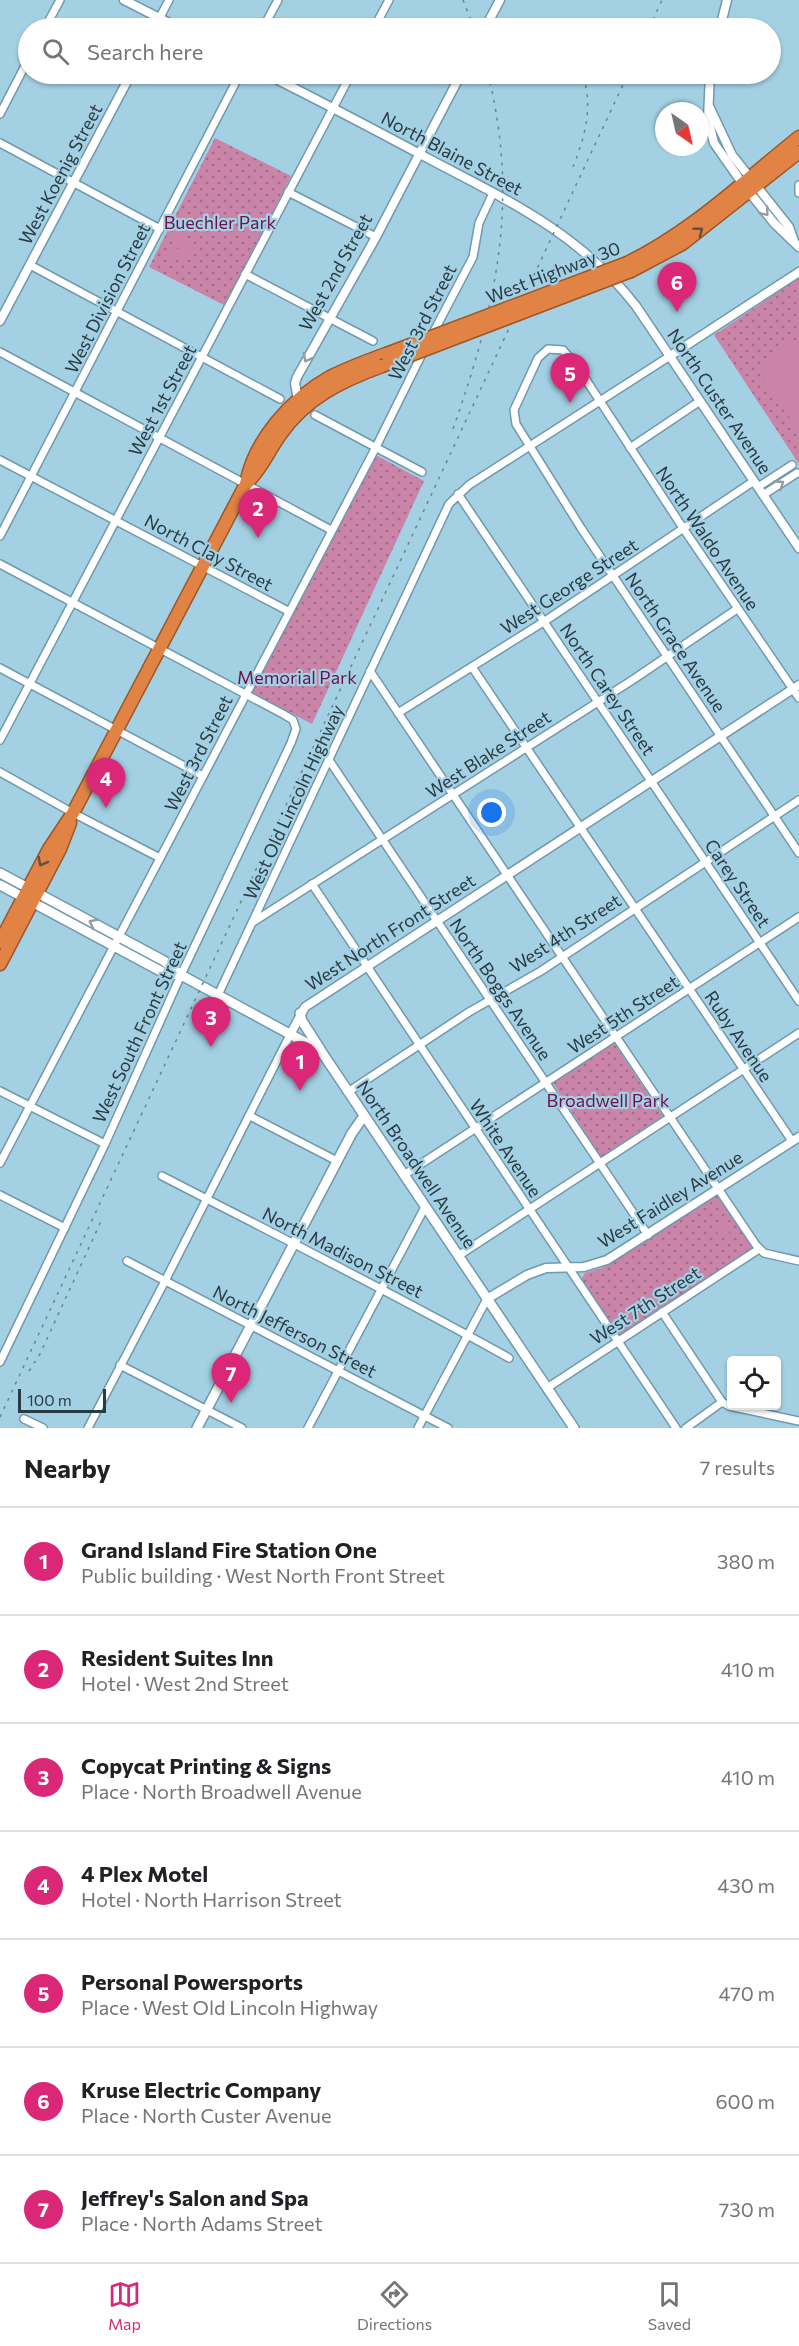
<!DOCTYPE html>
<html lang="en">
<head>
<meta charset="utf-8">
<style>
  :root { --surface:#fff; --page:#f2f2f2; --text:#202124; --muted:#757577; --line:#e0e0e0; --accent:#db2777 }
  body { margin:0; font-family:Commissioner,sans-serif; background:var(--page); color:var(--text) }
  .controls { position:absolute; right:18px; bottom:18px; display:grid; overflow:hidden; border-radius:6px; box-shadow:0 2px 4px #0004 }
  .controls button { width:54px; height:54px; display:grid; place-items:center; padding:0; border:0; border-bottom:2px solid var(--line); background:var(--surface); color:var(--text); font:30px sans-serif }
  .compass { position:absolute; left:655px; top:102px; width:54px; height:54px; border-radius:50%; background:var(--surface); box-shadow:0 2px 4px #0004; rotate:146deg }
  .scale { position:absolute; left:18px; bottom:15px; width:88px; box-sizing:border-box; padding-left:6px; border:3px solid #293b42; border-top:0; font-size:16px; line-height:21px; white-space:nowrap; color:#293b42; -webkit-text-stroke:4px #a4d0e4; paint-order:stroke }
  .you { position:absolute; left:492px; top:813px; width:21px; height:21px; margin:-15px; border:4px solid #fff; border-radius:50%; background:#1a73e8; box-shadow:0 0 0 9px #1a73e833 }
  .badge { display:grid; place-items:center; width:39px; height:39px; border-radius:50%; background:var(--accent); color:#fff; font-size:20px; font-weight:700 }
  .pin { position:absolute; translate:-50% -50px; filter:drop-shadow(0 2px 3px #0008) }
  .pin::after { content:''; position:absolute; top:32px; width:21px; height:18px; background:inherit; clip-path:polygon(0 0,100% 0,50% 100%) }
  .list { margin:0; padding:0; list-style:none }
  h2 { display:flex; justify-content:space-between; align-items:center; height:78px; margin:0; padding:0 24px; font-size:26px }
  h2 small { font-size:20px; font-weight:400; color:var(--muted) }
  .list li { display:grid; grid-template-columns:39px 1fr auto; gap:18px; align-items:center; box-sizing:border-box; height:108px; padding:0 24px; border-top:2px solid var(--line) }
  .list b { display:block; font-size:22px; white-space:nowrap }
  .list p { margin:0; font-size:20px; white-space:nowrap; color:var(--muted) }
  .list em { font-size:20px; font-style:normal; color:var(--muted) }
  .icon { flex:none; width:33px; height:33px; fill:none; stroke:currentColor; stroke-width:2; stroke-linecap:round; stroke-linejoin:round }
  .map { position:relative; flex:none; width:799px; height:1428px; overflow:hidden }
  .search { position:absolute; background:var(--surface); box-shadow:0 2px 4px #0004; left:18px; right:18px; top:18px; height:66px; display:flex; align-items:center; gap:15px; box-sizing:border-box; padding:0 21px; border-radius:33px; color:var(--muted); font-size:22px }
  .sheet { height:834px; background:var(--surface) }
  nav { display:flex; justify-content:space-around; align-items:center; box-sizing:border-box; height:84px; border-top:2px solid var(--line); background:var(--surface); font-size:16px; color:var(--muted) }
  nav a { display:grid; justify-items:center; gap:3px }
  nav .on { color:var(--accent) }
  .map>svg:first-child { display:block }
  .grass { fill:url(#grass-dots) }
  .pitch { fill:#c984a8 }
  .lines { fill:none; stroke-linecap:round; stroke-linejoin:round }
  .minor-casing { stroke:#6f99ac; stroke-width:10 }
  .tertiary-casing { stroke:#6f99ac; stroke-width:11 }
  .secondary-casing { stroke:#6f99ac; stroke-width:12 }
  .trunk-casing { stroke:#9d5626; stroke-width:15 }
  .minor { stroke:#fff; stroke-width:7 }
  .tertiary { stroke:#fff; stroke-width:8 }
  .secondary { stroke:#fff; stroke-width:9 }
  .trunk { stroke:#e28346; stroke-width:12 }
  .rail { stroke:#668593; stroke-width:1.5; stroke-dasharray:3 6; stroke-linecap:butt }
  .trunk-bridge-casing { stroke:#9d5626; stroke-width:15; stroke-linecap:butt }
  .trunk-bridge { stroke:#e28346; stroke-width:12 }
  .oneway { stroke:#949da0 }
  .oneway2 { stroke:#605143 }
  .labels { text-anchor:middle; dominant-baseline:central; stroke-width:4.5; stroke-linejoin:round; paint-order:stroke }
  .street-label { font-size:18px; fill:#293b42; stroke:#a4d0e4 }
  .park-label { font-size:18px; fill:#6c124b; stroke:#a4d0e4 }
</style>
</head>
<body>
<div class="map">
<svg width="799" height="1428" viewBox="0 0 799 1428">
  <defs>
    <pattern id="grass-dots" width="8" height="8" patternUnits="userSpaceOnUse" patternTransform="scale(1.5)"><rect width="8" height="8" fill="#c984a8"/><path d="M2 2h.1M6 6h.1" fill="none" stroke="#a36d8a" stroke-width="1.8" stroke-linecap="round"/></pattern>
  </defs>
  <rect width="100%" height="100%" fill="#a4d0e4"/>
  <g class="grass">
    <path d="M 215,138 L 291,176 L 226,306 L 149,267 Z"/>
    <path d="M 799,278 L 799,464 L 714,335 Z"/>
    <path d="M 374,454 L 424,481 L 312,724 L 251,692 Z"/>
    <path d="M 614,1043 L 663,1116 L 601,1157 L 553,1083 Z"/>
    <path d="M 716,1192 L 753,1248 L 619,1337 L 581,1280 L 585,1273 L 602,1268 Z"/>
  </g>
  <g class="pitch">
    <path d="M 176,234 L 195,244 L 190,253 L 172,243 Z"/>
    <path d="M 170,245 L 189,255 L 185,264 L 166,254 Z"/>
    <path d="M 792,341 L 799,343 L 799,431 L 755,368 Z"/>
    <path d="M 721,1220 L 730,1234 L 721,1239 L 713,1226 Z"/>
  </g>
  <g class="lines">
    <g class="minor-casing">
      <g id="minor">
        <path d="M 159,19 L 169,0"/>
        <path d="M 45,28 L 60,0"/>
        <path d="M 263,28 L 278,0"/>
        <path d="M 374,28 L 389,0"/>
        <path d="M 0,114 L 28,60"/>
        <path d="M 0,143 L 160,229"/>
        <path d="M 799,185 L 799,193"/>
        <path d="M 288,192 L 376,237"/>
        <path d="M 30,265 L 280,399"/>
        <path d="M 245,274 L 373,341"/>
        <path d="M 432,335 L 473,257 L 479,223 L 493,193"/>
        <path d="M 0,352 L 331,530"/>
        <path d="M 315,415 L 422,472"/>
        <path d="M 630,448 L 700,401"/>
        <path d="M 0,460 L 288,611"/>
        <path d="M 758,487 L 792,465"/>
        <path d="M 458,494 L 799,1001"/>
        <path d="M 763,495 L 797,473"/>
        <path d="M 0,536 L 240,74"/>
        <path d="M 0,564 L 283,714 L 293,720 L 296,729 L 291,743 L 181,975 L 105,1144 L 0,1362"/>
        <path d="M 472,667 L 792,1141"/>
        <path d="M 0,668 L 203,776"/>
        <path d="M 370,671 L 756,1245 L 764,1253 L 799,1261"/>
        <path d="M 799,698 L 683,528 L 577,366 L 563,350 L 548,349 L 538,358 L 514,410 L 516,424 L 581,528 L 799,853"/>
        <path d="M 398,713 L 545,621 L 754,481"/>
        <path d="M 0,740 L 351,74"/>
        <path d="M 329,760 L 648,1235"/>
        <path d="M 0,772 L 73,813 L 160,858"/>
        <path d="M 312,884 L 676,1428"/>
        <path d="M 253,922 L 634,679 L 737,609"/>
        <path d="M 218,995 L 449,504 L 469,485 L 670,356"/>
        <path d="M 0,1091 L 105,1144"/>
        <path d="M 348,1092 L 469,1012 L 541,971 L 799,800"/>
        <path d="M 250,1116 L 337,1161"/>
        <path d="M 0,1163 L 376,447 L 424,350"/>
        <path d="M 404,1175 L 799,917"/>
        <path d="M 162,1176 C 278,1236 395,1294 509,1358"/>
        <path d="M 0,1195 L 65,1228"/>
        <path d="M 458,1256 L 799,1033"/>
        <path d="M 127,1261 L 448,1428"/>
        <path d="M 662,1312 L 722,1402 L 729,1406 L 799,1421"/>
        <path d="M 120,1365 L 242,1428"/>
        <path d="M 547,1388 L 759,1249"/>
        <path d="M 24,1419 L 43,1428"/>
        <path d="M 88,1428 L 165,1281 L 291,1033"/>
        <path d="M 308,1428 L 425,1207"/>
        <path d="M 418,1428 L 487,1299"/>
        <path d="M 686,1428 L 722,1402"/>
      </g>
    </g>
    <g class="tertiary-casing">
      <g id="tertiary">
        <path d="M 124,0 L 179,28"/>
        <path d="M 154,28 L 159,19"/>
        <path d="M 485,28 L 500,0"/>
        <path d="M 720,28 L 727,0"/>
        <path d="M 266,74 C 322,102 377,131 433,161 C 511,202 580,234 636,306 L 799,548"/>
        <path d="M 710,74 L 708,118 L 714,143 L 742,183 L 774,223 L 799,247"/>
        <path d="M 710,108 L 732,155 L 789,227 L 794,241"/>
        <path d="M 0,321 L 131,74"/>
        <path d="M 670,356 L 799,272"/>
        <path d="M 298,400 L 295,383 L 297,377 L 376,237 L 461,74"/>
        <path d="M 291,1033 L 305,1007 L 799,685"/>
        <path d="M 487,1299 L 527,1275 L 546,1268 L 584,1267 L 607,1260 L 799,1137"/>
      </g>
    </g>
    <g class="secondary-casing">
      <g id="secondary">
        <path d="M 0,873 L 164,961 L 181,975 L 321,1051 L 574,1428"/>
        <path d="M 0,885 L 166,974 L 181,975"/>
        <path d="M 300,1013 L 302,1021 L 320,1049"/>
        <path d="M 197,1428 L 352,1133 L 364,1116"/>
      </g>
    </g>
    <g class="trunk-casing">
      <g id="trunk">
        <path d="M 627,263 C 691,232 744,181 799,137"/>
        <path d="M 631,271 L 682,244 L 799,152"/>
        <path d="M 246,484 C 261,470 268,452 280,435 C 306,398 341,381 382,366"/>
        <path d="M 0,942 L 49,849 L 73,813 L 246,484 C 254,440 291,399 330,377 C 348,368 367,361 386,354"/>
        <path d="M 0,964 L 60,849 L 70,823"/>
      </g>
    </g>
    <use href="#minor" class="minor"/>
    <use href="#tertiary" class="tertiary"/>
    <use href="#secondary" class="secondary"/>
    <use href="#trunk" class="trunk"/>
    <g class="rail">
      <path d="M 463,0 L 474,28"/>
      <path d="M 524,25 L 532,28"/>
      <path d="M 649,28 L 662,0"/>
      <path d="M 573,167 C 585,137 594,105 582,74"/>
      <path d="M 453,429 C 496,306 520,203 488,74"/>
      <path d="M 29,1371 L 40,1354 L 103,1217"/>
      <path d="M 0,1417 L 628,74"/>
    </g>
    <g class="trunk-bridge-casing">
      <g id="trunk-bridge">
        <path d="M 386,354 L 627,263"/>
        <path d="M 382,366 L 631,271"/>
      </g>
    </g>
    <use href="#trunk-bridge" class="trunk-bridge"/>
  </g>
  <defs><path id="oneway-chevron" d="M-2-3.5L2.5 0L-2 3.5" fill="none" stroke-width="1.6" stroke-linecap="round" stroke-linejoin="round" transform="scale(1.5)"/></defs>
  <g class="oneway">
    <use href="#oneway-chevron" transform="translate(765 212) rotate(51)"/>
    <use href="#oneway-chevron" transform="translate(307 358) rotate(118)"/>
    <use href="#oneway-chevron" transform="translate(780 484) rotate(-33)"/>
    <use href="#oneway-chevron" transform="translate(93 923) rotate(-153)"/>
  </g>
  <g class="oneway2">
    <use href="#oneway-chevron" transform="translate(699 231) rotate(-38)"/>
    <use href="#oneway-chevron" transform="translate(42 862) rotate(118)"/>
  </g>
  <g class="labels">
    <g class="street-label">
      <text transform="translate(452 153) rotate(28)">North Blaine Street</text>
      <text transform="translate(60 174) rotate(-62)">West Koenig Street</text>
      <text transform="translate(335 272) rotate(-61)">West 2nd Street</text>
      <text transform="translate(553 272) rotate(-21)">West Highway 30</text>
      <text transform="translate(107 298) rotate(-63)">West Division Street</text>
      <text transform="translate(422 322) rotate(-63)">West 3rd Street</text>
      <text transform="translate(162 400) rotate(-62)">West 1st Street</text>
      <text transform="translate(720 401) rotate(56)">North Custer Avenue</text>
      <text transform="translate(708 538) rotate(56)">North Waldo Avenue</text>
      <text transform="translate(209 552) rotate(28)">North Clay Street</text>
      <text transform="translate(569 586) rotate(-33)">West George Street</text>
      <text transform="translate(676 642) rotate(56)">North Grace Avenue</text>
      <text transform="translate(608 689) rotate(56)">North Carey Street</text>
      <text transform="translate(198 753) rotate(-63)">West 3rd Street</text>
      <text transform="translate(488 754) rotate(-33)">West Blake Street</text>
      <text transform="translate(293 802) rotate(-65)">West Old Lincoln Highway</text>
      <text transform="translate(738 883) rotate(56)">Carey Street</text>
      <text transform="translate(390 932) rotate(-33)">West North Front Street</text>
      <text transform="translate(565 933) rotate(-33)">West 4th Street</text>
      <text transform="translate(501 989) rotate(56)">North Boggs Avenue</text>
      <text transform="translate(623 1014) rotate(-33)">West 5th Street</text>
      <text transform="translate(139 1032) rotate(-65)">West South Front Street</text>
      <text transform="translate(739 1036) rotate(56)">Ruby Avenue</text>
      <text transform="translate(506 1148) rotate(56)">White Avenue</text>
      <text transform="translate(417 1164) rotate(56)">North Broadwell Avenue</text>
      <text transform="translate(670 1199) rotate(-32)">West Faidley Avenue</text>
      <text transform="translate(343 1252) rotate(27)">North Madison Street</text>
      <text transform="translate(645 1305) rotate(-33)">West 7th Street</text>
      <text transform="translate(295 1331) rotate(27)">North Jefferson Street</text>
    </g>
    <g class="park-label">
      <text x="220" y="222">Buechler Park</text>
      <text x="297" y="677">Memorial Park</text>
      <text x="608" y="1100">Broadwell Park</text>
    </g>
  </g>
</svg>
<div class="controls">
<button><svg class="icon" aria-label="locate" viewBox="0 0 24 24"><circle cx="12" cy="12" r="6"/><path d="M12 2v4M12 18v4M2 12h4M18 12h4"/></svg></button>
</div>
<svg class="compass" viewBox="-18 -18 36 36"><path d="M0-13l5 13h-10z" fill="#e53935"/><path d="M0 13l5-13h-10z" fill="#757577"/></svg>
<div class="scale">100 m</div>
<div class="you"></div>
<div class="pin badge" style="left:300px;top:1091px">1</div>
<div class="pin badge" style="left:258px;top:538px">2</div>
<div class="pin badge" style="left:211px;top:1047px">3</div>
<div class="pin badge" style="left:106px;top:808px">4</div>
<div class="pin badge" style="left:570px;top:403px">5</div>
<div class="pin badge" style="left:677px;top:312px">6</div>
<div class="pin badge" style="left:231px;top:1403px">7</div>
<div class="search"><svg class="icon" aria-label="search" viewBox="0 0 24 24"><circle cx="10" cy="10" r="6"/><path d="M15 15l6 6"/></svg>Search here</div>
</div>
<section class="sheet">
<h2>Nearby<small>7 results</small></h2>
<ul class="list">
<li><span class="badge">1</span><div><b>Grand Island Fire Station One</b><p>Public building · West North Front Street</p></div><em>380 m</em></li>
<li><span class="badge">2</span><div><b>Resident Suites Inn</b><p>Hotel · West 2nd Street</p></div><em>410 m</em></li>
<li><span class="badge">3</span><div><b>Copycat Printing &amp; Signs</b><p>Place · North Broadwell Avenue</p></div><em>410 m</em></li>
<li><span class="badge">4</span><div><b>4 Plex Motel</b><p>Hotel · North Harrison Street</p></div><em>430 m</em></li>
<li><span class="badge">5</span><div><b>Personal Powersports</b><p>Place · West Old Lincoln Highway</p></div><em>470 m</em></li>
<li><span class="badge">6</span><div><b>Kruse Electric Company</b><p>Place · North Custer Avenue</p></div><em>600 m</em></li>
<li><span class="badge">7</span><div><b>Jeffrey's Salon and Spa</b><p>Place · North Adams Street</p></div><em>730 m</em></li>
</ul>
</section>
<nav>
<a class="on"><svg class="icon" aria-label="map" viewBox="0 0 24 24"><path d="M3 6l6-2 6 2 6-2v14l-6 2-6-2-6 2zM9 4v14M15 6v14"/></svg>Map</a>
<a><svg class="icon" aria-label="directions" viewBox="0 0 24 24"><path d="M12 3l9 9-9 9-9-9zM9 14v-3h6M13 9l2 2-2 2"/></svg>Directions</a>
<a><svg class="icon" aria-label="saved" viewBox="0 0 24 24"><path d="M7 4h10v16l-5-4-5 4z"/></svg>Saved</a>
</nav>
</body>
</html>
